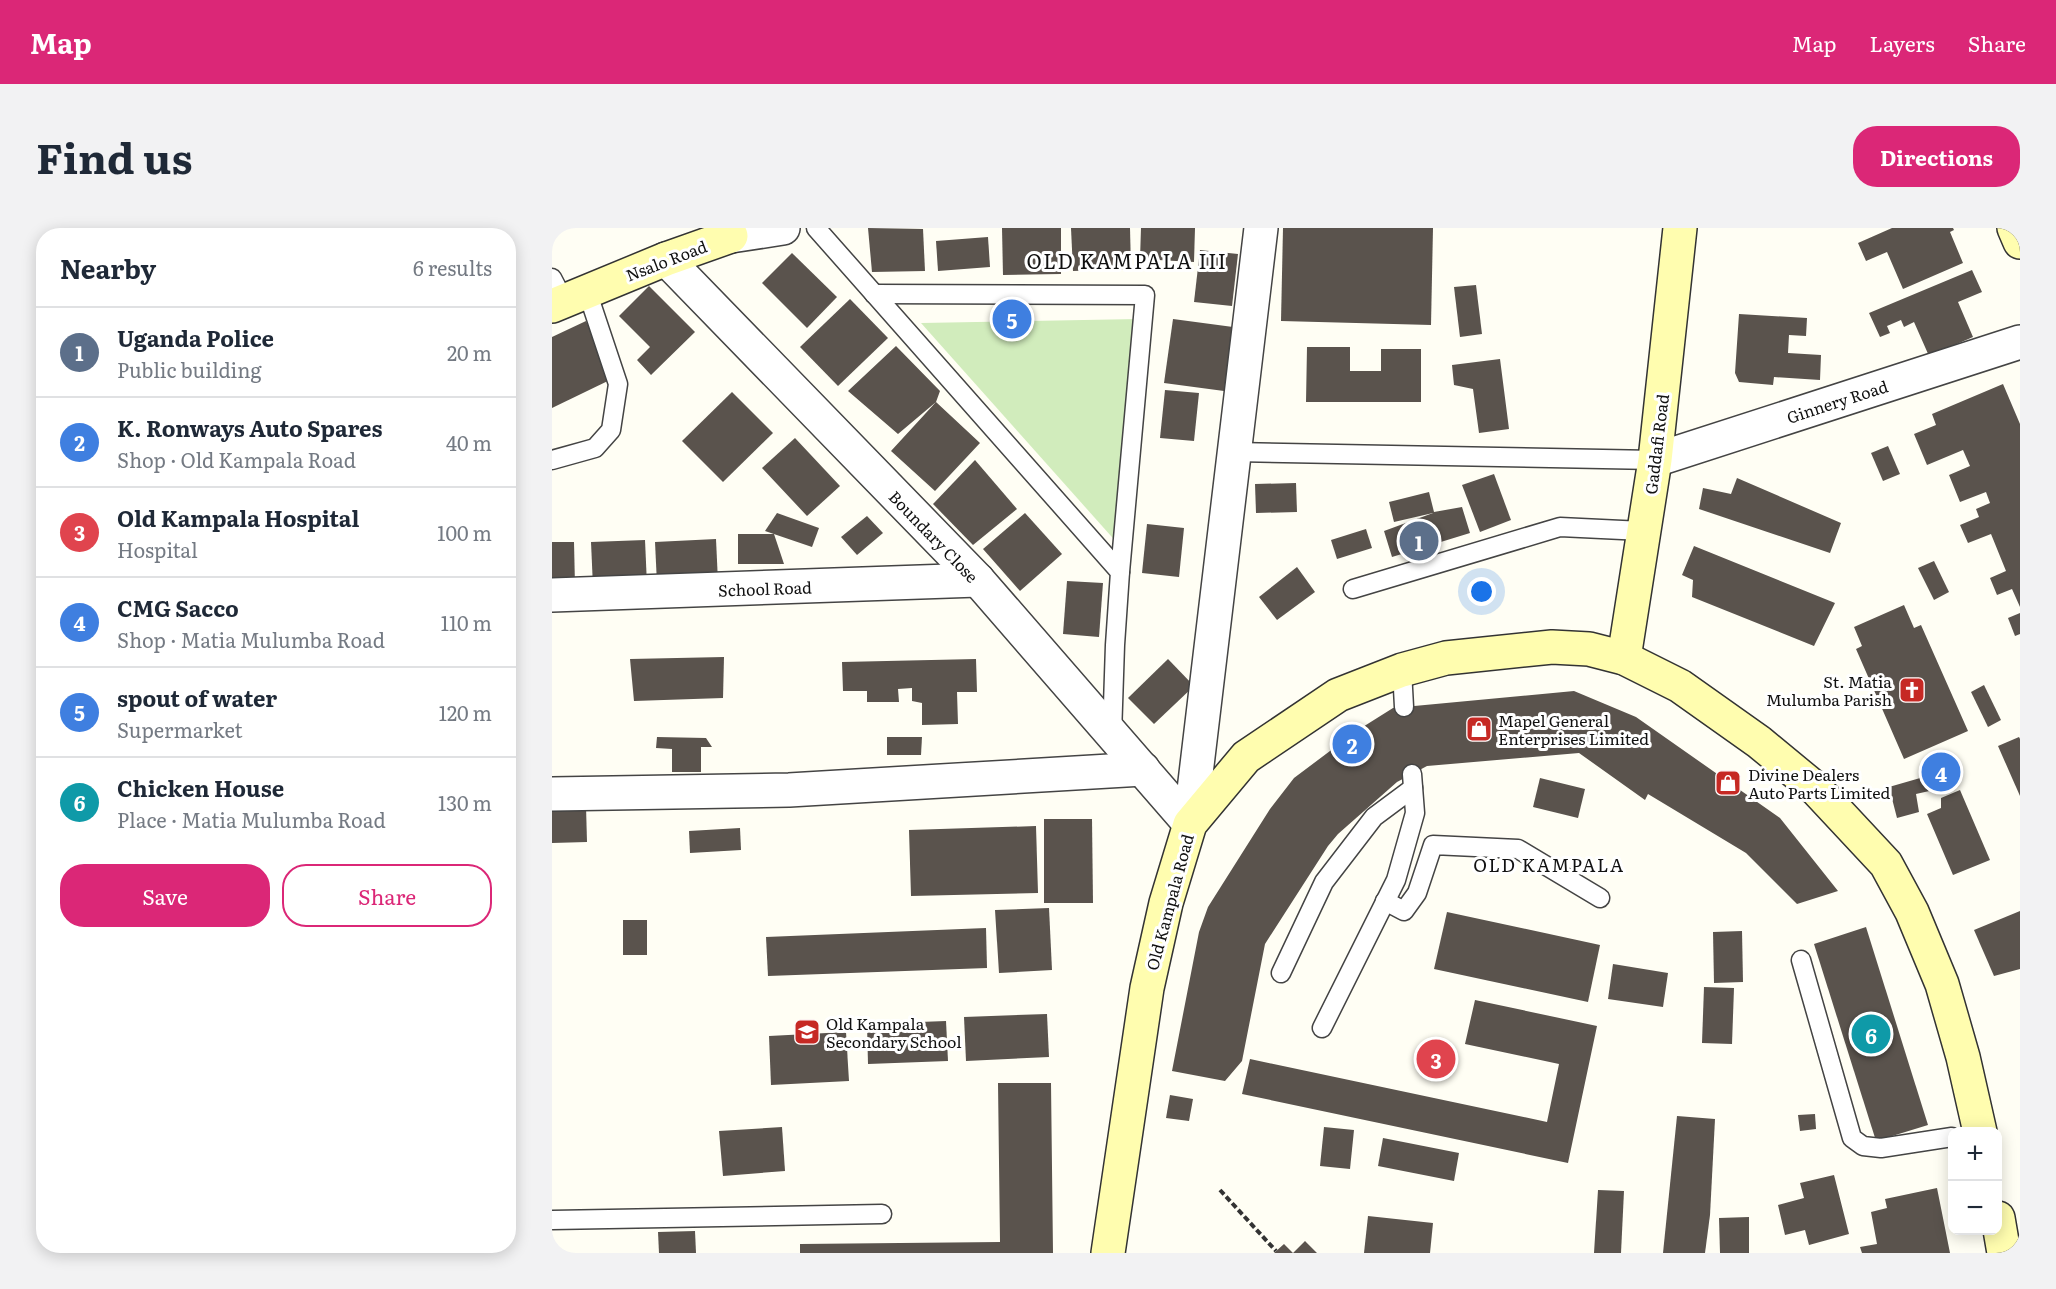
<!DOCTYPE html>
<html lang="en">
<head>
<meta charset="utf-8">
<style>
  :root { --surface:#fff; --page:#f2f2f3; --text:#1f2937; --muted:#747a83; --line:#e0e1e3; --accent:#db2777 }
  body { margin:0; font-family:Literata,serif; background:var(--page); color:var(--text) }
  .controls { position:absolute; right:18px; bottom:18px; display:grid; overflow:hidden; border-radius:12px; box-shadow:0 3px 15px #0003 }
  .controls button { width:54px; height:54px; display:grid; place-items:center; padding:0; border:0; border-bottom:2px solid var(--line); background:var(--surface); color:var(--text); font:30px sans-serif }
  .you { position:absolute; left:930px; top:364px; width:21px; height:21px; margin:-15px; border:4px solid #fff; border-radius:50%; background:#1a73e8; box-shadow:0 0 0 9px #1a73e833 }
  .badge { display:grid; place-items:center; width:39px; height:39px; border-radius:50%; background:var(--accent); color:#fff; font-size:20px; font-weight:700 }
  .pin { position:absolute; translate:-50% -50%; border:3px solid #fff; box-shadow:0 2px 6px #0006 }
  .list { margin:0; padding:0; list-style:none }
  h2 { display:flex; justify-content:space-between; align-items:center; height:78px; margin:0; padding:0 24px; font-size:26px }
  h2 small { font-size:20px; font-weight:400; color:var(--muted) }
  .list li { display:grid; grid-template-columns:39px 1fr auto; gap:18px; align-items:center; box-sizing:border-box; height:90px; padding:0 24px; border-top:2px solid var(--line) }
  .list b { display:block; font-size:22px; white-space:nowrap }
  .list p { margin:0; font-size:20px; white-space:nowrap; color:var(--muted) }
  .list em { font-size:20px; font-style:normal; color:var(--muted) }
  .actions { display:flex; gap:12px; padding:18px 24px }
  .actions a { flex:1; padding:14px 0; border:2px solid var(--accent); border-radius:24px; text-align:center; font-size:21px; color:var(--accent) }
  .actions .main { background:var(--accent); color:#fff }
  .map { position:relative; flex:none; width:1468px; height:1025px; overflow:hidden; border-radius:24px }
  header { display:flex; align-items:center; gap:36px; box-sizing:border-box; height:84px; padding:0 30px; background:var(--accent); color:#fff }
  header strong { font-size:28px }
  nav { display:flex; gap:33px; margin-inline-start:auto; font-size:21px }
  .intro { display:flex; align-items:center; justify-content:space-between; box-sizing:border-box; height:144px; padding:0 36px }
  h1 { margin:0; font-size:42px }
  .button { padding:15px 27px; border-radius:24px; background:var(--accent); color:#fff; font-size:21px; font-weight:700 }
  main { display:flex; gap:36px; padding:0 36px }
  aside { flex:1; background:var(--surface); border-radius:24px; box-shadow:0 3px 15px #0003 }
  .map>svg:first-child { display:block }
  .green { fill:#d1ecbc }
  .building { fill:#5a534d }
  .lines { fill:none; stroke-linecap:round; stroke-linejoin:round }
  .lane-casing { stroke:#444; stroke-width:21 }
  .street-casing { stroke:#444; stroke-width:36 }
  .secondary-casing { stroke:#333; stroke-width:36 }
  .path { stroke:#333; stroke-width:4; stroke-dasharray:6 3; stroke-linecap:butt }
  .lane { stroke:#fff; stroke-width:18 }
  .street { stroke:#fff; stroke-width:33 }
  .secondary { stroke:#fffdaf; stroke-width:33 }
  .labels { text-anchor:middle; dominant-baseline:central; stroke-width:6; stroke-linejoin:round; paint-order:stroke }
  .street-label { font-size:16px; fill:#111; stroke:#fff }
  .poi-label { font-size:16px; fill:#111; stroke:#fff; text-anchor:start }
  .neighbourhood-label { font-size:18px; letter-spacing:1.5px; fill:#111; stroke:#fff }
  .quarter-label { font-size:20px; letter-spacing:1.5px; fill:#111; stroke:#fff }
</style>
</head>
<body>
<header>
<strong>Map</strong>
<nav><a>Map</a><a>Layers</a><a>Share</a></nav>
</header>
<div class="intro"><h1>Find us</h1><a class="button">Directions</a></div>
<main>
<aside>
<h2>Nearby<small>6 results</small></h2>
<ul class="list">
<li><span class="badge" style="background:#5c6f8a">1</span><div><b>Uganda Police</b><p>Public building</p></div><em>20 m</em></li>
<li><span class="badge" style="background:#3f7fe0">2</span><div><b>K. Ronways Auto Spares</b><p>Shop · Old Kampala Road</p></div><em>40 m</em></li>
<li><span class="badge" style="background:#e0444e">3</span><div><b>Old Kampala Hospital</b><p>Hospital</p></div><em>100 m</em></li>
<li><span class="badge" style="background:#3f7fe0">4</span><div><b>CMG Sacco</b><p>Shop · Matia Mulumba Road</p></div><em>110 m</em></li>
<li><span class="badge" style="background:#3f7fe0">5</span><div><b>spout of water</b><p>Supermarket</p></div><em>120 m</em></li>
<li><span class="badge" style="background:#0f9aa8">6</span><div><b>Chicken House</b><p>Place · Matia Mulumba Road</p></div><em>130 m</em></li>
</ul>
<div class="actions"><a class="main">Save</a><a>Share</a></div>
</aside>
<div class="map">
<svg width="1468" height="1025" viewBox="0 0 1468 1025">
  <rect width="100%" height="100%" fill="#fffef4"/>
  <path class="green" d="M 586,91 L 567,317 L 369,95 Z"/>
  <g class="building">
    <path d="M 316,0 L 371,1 L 373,43 L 320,44 Z"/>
    <path d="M 450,0 L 509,0 L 509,46 L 451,47 Z"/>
    <path d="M 519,0 L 578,0 L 579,41 L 521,43 Z"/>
    <path d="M 589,0 L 643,0 L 642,34 L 588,31 Z"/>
    <path d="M 731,0 L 881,0 L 879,97 L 729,93 Z"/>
    <path d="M 1340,0 L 1401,0 L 1402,2 L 1398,4 L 1411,35 L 1351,61 L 1335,24 L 1314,33 L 1306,15 Z"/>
    <path d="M 436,9 L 438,39 L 386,43 L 384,13 Z"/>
    <path d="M 648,22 L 686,26 L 680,78 L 642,74 Z"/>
    <path d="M 240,25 L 285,69 L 255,100 L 210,55 Z"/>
    <path d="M 1420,42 L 1430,64 L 1406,74 L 1421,109 L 1377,128 L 1362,94 L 1352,99 L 1349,92 L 1335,98 L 1338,105 L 1328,109 L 1317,85 Z"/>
    <path d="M 924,57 L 930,106 L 908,109 L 902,59 Z"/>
    <path d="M 97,58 L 143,104 L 99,147 L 85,132 L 98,119 L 67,88 Z"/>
    <path d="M 298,71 L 336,110 L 286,158 L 248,119 Z"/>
    <path d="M 1187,86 L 1255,90 L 1254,108 L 1237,107 L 1236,125 L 1269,127 L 1268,152 L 1222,149 L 1221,157 L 1187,154 L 1183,145 Z"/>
    <path d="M 621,91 L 681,99 L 672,163 L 612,155 Z"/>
    <path d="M 34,93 L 62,150 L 0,180 L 0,109 Z"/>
    <path d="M 344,118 L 388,163 L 384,174 L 428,215 L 383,263 L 339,223 L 384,174 L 346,206 L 296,163 Z"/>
    <path d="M 755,119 L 798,119 L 798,143 L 829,143 L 829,121 L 869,121 L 869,174 L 754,174 Z"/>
    <path d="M 948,131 L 957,201 L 927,205 L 921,161 L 902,157 L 900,137 Z"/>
    <path d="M 1451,156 L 1468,196 L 1468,379 L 1460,361 L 1445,367 L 1438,350 L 1454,343 L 1439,306 L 1416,315 L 1408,297 L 1427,289 L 1424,281 L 1438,275 L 1434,264 L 1408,274 L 1397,247 L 1418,238 L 1411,222 L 1375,237 L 1362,206 L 1384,197 L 1380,186 Z"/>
    <path d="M 613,162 L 647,165 L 642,213 L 608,210 Z"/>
    <path d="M 180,164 L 221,205 L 171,254 L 130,213 Z"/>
    <path d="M 243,210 L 288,258 L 255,288 L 210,240 Z"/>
    <path d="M 1336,218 L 1348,246 L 1331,253 L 1319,225 Z"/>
    <path d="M 423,232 L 465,281 L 421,317 L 381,276 Z"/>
    <path d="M 942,246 L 959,292 L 928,304 L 910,257 Z"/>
    <path d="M 1185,250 L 1289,295 L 1278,325 L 1147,281 L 1151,260 L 1179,266 Z"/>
    <path d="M 744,255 L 745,284 L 704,285 L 703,256 Z"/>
    <path d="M 877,264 L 882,284 L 910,279 L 918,305 L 840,329 L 832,303 L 881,285 L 842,294 L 837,274 Z"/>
    <path d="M 225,285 L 267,300 L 260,319 L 213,303 Z"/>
    <path d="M 473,285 L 510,326 L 468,363 L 431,321 Z"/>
    <path d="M 315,288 L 331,305 L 305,327 L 289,309 Z"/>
    <path d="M 595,296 L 632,300 L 627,349 L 590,345 Z"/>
    <path d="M 814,301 L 820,320 L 785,331 L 779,312 Z"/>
    <path d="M 186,306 L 222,306 L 232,336 L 186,336 Z"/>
    <path d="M 164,311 L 166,354 L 105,356 L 103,314 Z"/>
    <path d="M 93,312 L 95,357 L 41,359 L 39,314 Z"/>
    <path d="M 0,314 L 22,314 L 23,358 L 0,358 Z"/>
    <path d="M 1142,318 L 1283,375 L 1262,418 L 1140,369 L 1141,352 L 1130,347 Z"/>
    <path d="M 1382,333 L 1397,364 L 1382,372 L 1366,340 Z"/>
    <path d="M 745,339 L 763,364 L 725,392 L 707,369 Z"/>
    <path d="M 515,353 L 551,355 L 547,409 L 511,406 Z"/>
    <path d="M 1352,377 L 1362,400 L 1369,397 L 1416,503 L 1352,531 L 1304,421 L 1310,418 L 1302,399 Z"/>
    <path d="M 1468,385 L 1468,406 L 1463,408 L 1456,390 Z"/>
    <path d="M 172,429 L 171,470 L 82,473 L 78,431 Z"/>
    <path d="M 424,431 L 425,464 L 405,464 L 406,496 L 370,497 L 370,475 L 360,473 L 360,460 L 346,461 L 347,474 L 315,474 L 315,463 L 291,463 L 290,434 Z"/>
    <path d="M 616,431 L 642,458 L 602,496 L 576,470 Z"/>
    <path d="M 1432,457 L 1449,492 L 1436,499 L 1419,464 Z"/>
    <path d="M 1022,463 L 1084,489 L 1228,590 L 1286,663 L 1245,676 L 1194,625 L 1096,566 L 1093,572 L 1027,525 L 875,538 L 845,554 L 786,606 L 776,618 L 713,716 L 690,833 L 673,853 L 620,843 L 647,704 L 656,679 L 718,581 L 742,550 L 806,502 L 841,480 Z"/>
    <path d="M 105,509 L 154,510 L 160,519 L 149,519 L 149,544 L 120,544 L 120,521 L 104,520 Z"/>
    <path d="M 335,509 L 370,509 L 369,527 L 335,527 Z"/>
    <path d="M 1467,509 L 1468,511 L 1468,568 L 1446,518 Z"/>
    <path d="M 1389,544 L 1395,559 L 1364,566 L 1367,584 L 1345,590 L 1337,559 Z"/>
    <path d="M 988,550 L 1033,561 L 1026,590 L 981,579 Z"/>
    <path d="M 1408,562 L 1438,632 L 1401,647 L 1375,586 L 1389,580 L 1389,570 Z"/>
    <path d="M 34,578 L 35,614 L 0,615 L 0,579 Z"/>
    <path d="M 492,591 L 540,591 L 541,675 L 492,675 Z"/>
    <path d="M 484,598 L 486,665 L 359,668 L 357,602 Z"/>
    <path d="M 188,600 L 189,622 L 138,625 L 137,603 Z"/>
    <path d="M 497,680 L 500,742 L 447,745 L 443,682 Z"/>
    <path d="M 1468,683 L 1468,741 L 1442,748 L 1422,702 Z"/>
    <path d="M 895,684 L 1048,717 L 1036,774 L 882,741 Z"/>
    <rect x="71" y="692" width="24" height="35"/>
    <path d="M 1314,699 L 1376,897 L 1324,913 L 1262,716 Z"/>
    <path d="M 434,700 L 435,740 L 216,748 L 214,709 Z"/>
    <path d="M 1190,703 L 1191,754 L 1162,755 L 1161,704 Z"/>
    <path d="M 1061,736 L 1116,745 L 1111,779 L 1056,771 Z"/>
    <path d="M 1152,759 L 1182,760 L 1180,816 L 1150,815 Z"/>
    <path d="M 923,772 L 1045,798 L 1016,935 L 690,866 L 698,831 L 995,894 L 1007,836 L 913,816 Z"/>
    <path d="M 495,786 L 497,829 L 414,833 L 412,789 Z"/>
    <path d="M 394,793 L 396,833 L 316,836 L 315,796 Z"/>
    <path d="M 294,804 L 297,853 L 219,857 L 217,808 Z"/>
    <path d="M 446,855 L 499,855 L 501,1025 L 248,1025 L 248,1016 L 448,1014 Z"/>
    <path d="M 618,867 L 641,871 L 637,893 L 614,890 Z"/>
    <path d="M 1263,886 L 1264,901 L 1248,903 L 1246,887 Z"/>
    <path d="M 1125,888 L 1163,891 L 1158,987 L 1153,1025 L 1111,1025 Z"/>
    <path d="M 230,899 L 233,943 L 171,948 L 167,903 Z"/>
    <path d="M 772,899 L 802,902 L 798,941 L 768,938 Z"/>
    <path d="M 831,910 L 907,925 L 902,953 L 826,938 Z"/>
    <path d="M 1282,947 L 1297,1006 L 1257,1017 L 1253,1002 L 1233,1007 L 1226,977 L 1252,970 L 1248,955 Z"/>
    <path d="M 1385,960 L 1398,1025 L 1310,1025 L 1308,1019 L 1325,1016 L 1319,984 L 1335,980 L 1333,971 Z"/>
    <path d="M 1046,962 L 1072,963 L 1069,1025 L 1042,1025 Z"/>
    <path d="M 816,988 L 881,995 L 878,1025 L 812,1025 Z"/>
    <path d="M 1197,989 L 1197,1025 L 1168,1025 L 1167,990 Z"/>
    <path d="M 143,1003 L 144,1025 L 107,1025 L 106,1004 Z"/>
    <path d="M 753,1013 L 765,1025 L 722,1025 L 732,1016 L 741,1025 Z"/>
  </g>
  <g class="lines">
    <g class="lane-casing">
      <g id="lane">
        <path d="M 264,0 L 568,344 L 563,417 L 560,507"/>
        <path d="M 0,50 L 12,73"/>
        <path d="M 322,66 L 593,67 L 568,344"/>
        <path d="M 683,224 L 1103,232"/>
        <path d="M 0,232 L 43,220 L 59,202 L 66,156 L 35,63"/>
        <path d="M 801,361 L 1008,299 L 1091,303"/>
        <path d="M 850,442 L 852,479"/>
        <path d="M 833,673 L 852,683 L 865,665 L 881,617 L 966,621 L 1048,670"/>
        <path d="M 1249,732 L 1300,910 L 1311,918 L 1329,920 L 1400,909"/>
        <path d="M 729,745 L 772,654 L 822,589 L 861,560"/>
        <path d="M 770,800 L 844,652 L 863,585 L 860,546"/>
        <path d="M 0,992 L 330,986"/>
      </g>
    </g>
    <g class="street-casing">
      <g id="street">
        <path d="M 179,8 L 231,0"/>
        <path d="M 114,31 L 426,352 L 638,596"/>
        <path d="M 1103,232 L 1468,114"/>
        <path d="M 0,367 L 426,352"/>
        <path d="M 0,566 L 237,562 L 591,541"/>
        <path d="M 638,596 L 709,0"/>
      </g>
    </g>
    <g class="secondary-casing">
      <g id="secondary">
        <path d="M 1462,0 L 1468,14"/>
        <path d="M 0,78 L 114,31 L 179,8 L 175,0"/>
        <path d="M 1072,430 L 1103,232 L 1128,0"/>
        <path d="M 1446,990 L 1452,1025"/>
        <path d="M 556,1025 L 595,760 L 614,675 L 638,596 L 694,529 L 786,467 L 850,442 L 894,430 L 1000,419 L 1037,421 L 1072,430 L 1128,458 L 1207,514 L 1264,561 L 1334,636 L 1360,684 L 1390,756 L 1411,829 L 1428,904"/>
      </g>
    </g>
    <path class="path" d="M 668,962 L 724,1023"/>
    <use href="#lane" class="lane"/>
    <use href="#street" class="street"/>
    <use href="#secondary" class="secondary"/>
  </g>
  <defs>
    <g id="church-square" transform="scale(1.35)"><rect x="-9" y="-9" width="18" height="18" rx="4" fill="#c62924" stroke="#fff"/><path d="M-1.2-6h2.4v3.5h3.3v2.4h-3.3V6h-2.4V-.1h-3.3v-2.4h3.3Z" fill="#fff"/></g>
    <g id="shop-square" transform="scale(1.35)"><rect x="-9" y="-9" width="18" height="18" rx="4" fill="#c62924" stroke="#fff"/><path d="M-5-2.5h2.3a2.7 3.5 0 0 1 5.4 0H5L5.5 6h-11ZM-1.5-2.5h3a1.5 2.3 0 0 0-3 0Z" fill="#fff"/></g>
    <g id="school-square" transform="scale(1.35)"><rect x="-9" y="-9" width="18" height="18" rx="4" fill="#c62924" stroke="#fff"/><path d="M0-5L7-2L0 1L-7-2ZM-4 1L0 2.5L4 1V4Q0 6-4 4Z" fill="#fff"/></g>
  </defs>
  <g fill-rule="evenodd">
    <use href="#church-square" x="1360" y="462"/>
    <use href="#shop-square" x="927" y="501"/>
    <use href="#shop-square" x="1176" y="555"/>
    <use href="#school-square" x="255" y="804"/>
  </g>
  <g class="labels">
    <g class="street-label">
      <text transform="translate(114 32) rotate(-21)">Nsalo Road</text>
      <text transform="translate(1285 173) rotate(-18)">Ginnery Road</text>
      <text transform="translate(1104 216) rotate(-83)">Gaddafi Road</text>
      <text transform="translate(382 308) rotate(46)">Boundary Close</text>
      <text transform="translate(213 360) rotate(-2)">School Road</text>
      <text transform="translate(617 674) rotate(-75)">Old Kampala Road</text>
    </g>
    <g class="poi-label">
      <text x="1340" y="453" text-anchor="end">St. Matia<tspan x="1340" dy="18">Mulumba Parish</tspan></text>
      <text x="946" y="492">Mapel General<tspan x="946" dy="18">Enterprises Limited</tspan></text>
      <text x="1196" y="546">Divine Dealers<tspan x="1196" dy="18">Auto Parts Limited</tspan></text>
      <text x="274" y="795">Old Kampala<tspan x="274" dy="18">Secondary School</tspan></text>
    </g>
    <g class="neighbourhood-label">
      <text x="997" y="636">OLD KAMPALA</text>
    </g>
    <g class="quarter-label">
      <text x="575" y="32">OLD KAMPALA III</text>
    </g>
  </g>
</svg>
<div class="controls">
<button>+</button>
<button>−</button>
</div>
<div class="you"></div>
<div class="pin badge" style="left:867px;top:313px;background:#5c6f8a">1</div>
<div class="pin badge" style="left:800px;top:516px;background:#3f7fe0">2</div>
<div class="pin badge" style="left:884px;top:831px;background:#e0444e">3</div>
<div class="pin badge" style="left:1389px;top:544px;background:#3f7fe0">4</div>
<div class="pin badge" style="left:460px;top:91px;background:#3f7fe0">5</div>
<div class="pin badge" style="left:1319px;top:806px;background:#0f9aa8">6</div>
</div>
</main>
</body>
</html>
